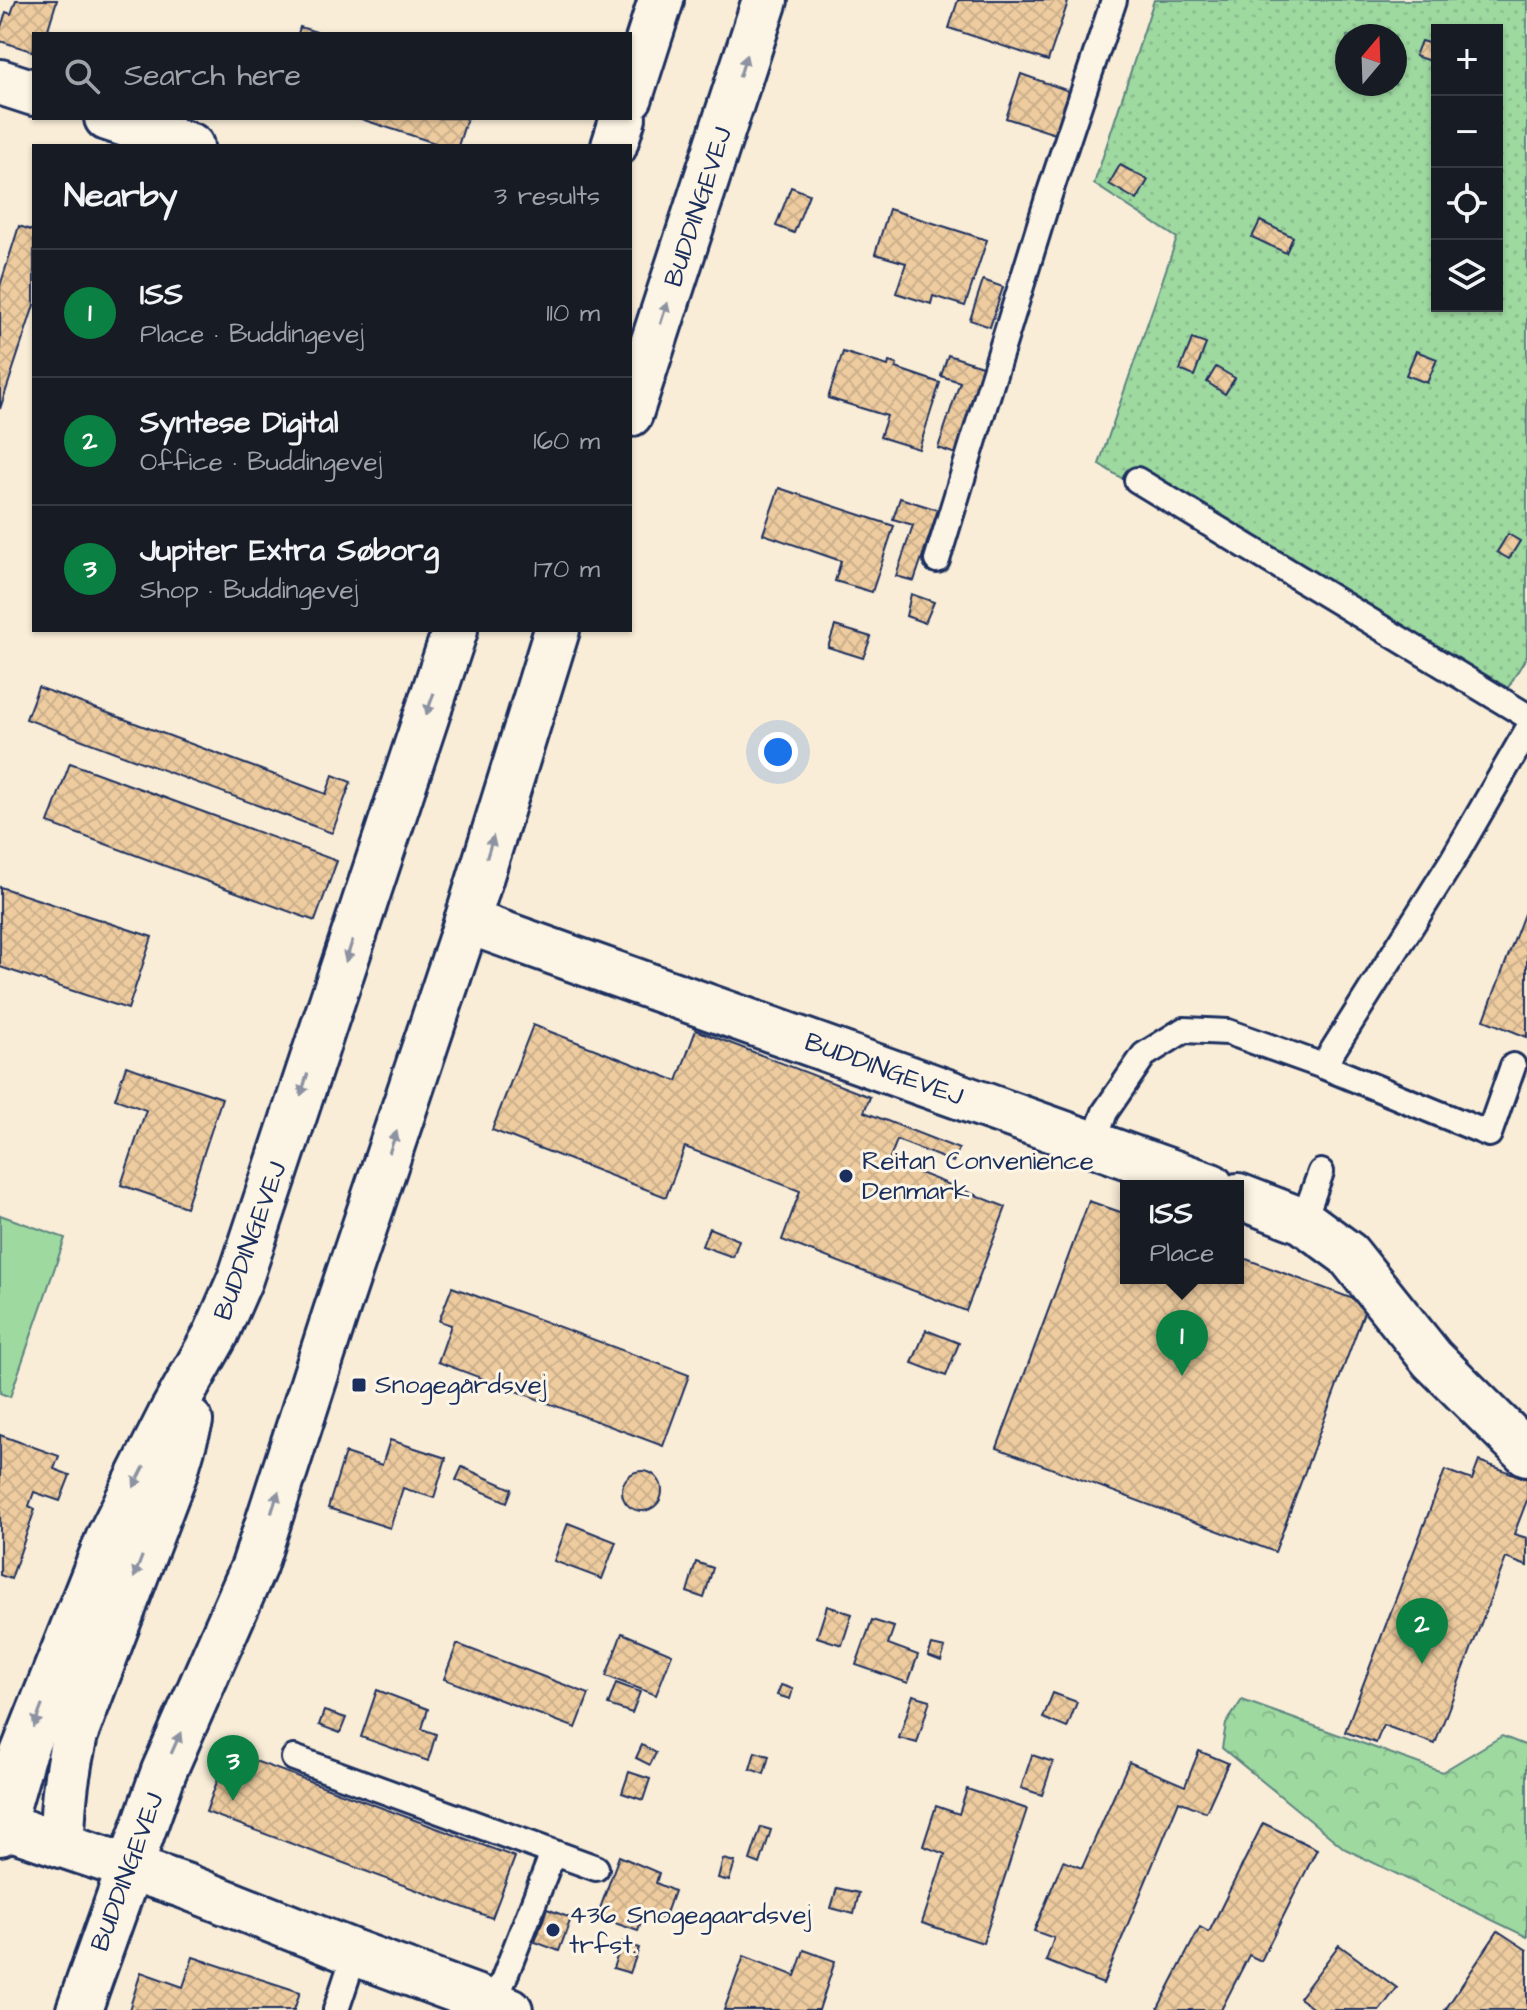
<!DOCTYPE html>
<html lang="en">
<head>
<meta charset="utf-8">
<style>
  :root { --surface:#171b24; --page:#242831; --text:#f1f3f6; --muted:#9ea1a6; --line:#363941; --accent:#0b8043 }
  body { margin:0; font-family:"Architects Daughter",sans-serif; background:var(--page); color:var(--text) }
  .controls { position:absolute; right:24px; top:24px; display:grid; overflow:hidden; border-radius:0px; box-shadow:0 2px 6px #0004 }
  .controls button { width:72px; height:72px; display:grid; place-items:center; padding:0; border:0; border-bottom:2px solid var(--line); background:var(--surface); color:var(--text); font:40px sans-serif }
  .compass { position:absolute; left:1335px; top:24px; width:72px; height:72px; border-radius:50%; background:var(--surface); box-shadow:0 2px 6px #0004; rotate:19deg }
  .you { position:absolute; left:778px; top:752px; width:28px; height:28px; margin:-20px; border:6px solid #fff; border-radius:50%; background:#1a73e8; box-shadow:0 0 0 12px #1a73e833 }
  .badge { display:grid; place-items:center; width:52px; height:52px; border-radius:50%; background:var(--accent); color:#fff; font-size:26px; font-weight:700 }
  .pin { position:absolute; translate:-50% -66px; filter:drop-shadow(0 2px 4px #0008) }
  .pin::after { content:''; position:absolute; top:42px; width:28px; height:24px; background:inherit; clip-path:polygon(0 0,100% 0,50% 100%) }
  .popup { position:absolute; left:1120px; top:1180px; width:124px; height:104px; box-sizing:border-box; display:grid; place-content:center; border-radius:0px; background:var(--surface); filter:drop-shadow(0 2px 6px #0005); font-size:26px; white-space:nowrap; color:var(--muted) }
  .popup b { font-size:30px; color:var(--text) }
  .popup::after { content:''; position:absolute; left:50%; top:100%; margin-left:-16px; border:16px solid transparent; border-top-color:var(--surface) }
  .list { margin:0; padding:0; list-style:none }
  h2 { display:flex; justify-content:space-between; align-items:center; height:104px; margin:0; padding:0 32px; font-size:34px }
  h2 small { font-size:26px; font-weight:400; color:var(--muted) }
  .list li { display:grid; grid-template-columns:52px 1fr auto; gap:24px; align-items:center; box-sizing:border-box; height:128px; padding:0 32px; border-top:2px solid var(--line) }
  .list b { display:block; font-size:30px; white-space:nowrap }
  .list p { margin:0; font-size:26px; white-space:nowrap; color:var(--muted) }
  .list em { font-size:26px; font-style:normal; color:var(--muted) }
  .icon { flex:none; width:44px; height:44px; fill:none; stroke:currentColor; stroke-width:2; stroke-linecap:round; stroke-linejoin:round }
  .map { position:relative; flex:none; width:1527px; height:2010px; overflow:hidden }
  .search { position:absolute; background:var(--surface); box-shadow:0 2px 6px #0004; left:32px; top:32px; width:600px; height:88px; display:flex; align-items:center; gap:20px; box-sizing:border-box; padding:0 28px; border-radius:0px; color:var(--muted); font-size:30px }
  .panel { position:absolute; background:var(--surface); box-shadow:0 2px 6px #0004; left:32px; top:144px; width:600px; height:488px; border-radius:0px }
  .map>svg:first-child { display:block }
  .grass { fill:#9ed9a0; stroke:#5c847f; stroke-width:2 }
  .forest { fill:url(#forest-crowns); stroke:#5c847f; stroke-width:2 }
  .park { fill:url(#park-dots); stroke:#5c847f; stroke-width:2; fill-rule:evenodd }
  .building { fill:url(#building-cross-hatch); stroke:#1b2f5e; stroke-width:2 }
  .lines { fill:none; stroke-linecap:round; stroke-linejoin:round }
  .service-casing { stroke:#1b2f5e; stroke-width:30 }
  .minor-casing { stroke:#1b2f5e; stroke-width:50 }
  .tertiary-casing { stroke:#1b2f5e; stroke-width:50 }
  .primary-casing { stroke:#1b2f5e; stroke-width:50 }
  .service { stroke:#fcf5e5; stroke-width:24 }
  .minor { stroke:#fcf5e5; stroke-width:44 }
  .tertiary { stroke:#fcf5e5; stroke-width:44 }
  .primary { stroke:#fcf5e5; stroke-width:44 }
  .oneway { fill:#8c92a2 }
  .poi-dot { fill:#1b2f5e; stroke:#fcf5e5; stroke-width:3 }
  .labels { text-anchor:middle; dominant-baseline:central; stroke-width:6; stroke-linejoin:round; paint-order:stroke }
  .street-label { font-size:26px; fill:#1b2f5e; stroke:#fcf5e5 }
  .poi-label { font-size:26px; fill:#1b2f5e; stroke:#fcf5e5; text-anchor:start }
</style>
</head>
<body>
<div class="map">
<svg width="1527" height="2010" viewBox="0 0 1527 2010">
  <defs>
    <pattern id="forest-crowns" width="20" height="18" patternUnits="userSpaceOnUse" patternTransform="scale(2)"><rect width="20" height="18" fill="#9ed9a0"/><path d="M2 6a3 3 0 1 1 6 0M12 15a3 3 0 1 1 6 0" fill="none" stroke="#88bb8c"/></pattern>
    <pattern id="park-dots" width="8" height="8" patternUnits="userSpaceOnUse" patternTransform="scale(2)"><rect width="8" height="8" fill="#9ed9a0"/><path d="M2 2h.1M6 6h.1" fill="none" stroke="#88bb8c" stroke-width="1.8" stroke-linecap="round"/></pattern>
    <pattern id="building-cross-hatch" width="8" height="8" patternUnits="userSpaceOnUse" patternTransform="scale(2)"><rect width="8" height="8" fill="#eecc9f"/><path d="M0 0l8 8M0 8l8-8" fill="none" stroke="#ccb08b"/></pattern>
  </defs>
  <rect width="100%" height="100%" fill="#f9edd7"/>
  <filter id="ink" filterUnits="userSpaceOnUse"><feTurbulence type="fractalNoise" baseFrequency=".0125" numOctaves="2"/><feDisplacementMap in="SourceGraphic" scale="16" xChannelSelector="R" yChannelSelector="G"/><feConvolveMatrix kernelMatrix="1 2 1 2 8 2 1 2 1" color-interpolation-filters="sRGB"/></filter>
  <g filter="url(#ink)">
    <path class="grass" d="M 0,1215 L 65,1238 L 10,1397 L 0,1393 Z"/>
    <path class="forest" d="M 1242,1700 L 1442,1772 L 1502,1736 L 1527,1746 L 1527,1937 L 1345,1849 L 1222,1748 L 1226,1724 Z"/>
    <path class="park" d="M 1154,0 L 1527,0 L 1527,656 L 1494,711 L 1099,464 L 1177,238 L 1094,184 ZM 1437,30 L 1497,30 L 1497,306 L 1437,306 ZM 1347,36 L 1395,36 L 1395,84 L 1347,84 Z"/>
    <g class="building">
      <path d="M 16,0 L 57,0 L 48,29 L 52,30 L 50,34 L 34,34 L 34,52 L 0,41 L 0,30 L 6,12 L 11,14 Z"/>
      <path d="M 958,0 L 1063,0 L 1068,2 L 1048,61 L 949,28 Z"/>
      <path d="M 300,27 L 323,34 L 298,34 Z"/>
      <path d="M 1421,41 L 1435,45 L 1430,61 L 1415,56 Z"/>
      <path d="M 1021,74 L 1069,91 L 1055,134 L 1006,118 Z"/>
      <path d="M 358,118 L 467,118 L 458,146 L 444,146 Z"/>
      <path d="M 1120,165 L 1148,180 L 1137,200 L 1109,184 Z"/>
      <path d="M 791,187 L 809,194 L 794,233 L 776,226 Z"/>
      <path d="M 889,209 L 987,240 L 965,306 L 933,296 L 931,304 L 896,293 L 906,263 L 875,254 Z"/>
      <path d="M 1260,221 L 1293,237 L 1286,253 L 1252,237 Z"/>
      <path d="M 19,226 L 34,231 L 34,305 L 0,409 L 0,286 Z"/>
      <path d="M 983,280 L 1003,287 L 990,327 L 970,320 Z"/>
      <path d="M 1192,339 L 1206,344 L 1194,376 L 1180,370 Z"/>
      <path d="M 1416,351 L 1437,359 L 1427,383 L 1406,375 Z"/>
      <path d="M 843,352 L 888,366 L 889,362 L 897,364 L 896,368 L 940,383 L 919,449 L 880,437 L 887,416 L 828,398 Z"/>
      <path d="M 948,355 L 985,367 L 956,454 L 938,448 L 960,382 L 941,376 Z"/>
      <path d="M 1216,367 L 1235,378 L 1225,394 L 1207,382 Z"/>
      <path d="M 779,488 L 894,526 L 872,592 L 835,581 L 841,561 L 763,534 Z"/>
      <path d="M 900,498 L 938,510 L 914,581 L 896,576 L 913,525 L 893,519 Z"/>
      <path d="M 1508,534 L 1520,541 L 1509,559 L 1497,552 Z"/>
      <path d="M 911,594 L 934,602 L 925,623 L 906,616 Z"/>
      <path d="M 835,626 L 871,637 L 863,658 L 828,647 Z"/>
      <path d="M 38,687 L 326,794 L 333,775 L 351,782 L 332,833 L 26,719 Z"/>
      <path d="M 70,763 L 337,861 L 315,921 L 48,823 Z"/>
      <path d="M 0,887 L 152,937 L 128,1009 L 0,967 Z"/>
      <path d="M 1527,906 L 1527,1037 L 1484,1020 Z"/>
      <path d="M 533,1025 L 677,1081 L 696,1030 L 870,1097 L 864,1112 L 959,1149 L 953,1162 L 897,1140 L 889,1161 L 1006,1207 L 966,1311 L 782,1240 L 800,1191 L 685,1147 L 666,1197 L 492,1130 Z"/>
      <path d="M 126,1066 L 222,1098 L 186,1207 L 121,1185 L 146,1110 L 115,1099 Z"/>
      <path d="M 1089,1201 L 1126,1214 L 1126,1278 L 1238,1278 L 1238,1256 L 1367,1304 L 1275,1552 L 997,1448 Z"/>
      <path d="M 709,1228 L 739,1240 L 733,1257 L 702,1246 Z"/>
      <path d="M 452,1287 L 689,1375 L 663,1446 L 438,1362 L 451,1325 L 439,1321 Z"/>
      <path d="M 926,1330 L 959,1343 L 946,1376 L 912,1363 Z"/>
      <path d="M 0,1435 L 59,1456 L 54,1469 L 70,1475 L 60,1501 L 34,1492 L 29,1506 L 35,1509 L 11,1579 L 0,1575 Z"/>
      <path d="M 390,1440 L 446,1458 L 434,1498 L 403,1488 L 390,1528 L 328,1508 L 345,1453 L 382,1465 Z"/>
      <path d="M 1479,1461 L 1527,1479 L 1527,1500 L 1514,1534 L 1527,1538 L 1527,1566 L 1506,1558 L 1435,1744 L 1383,1725 L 1376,1743 L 1345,1732 L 1445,1470 L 1472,1480 Z"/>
      <path d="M 462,1467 L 512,1489 L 507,1502 L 456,1480 Z"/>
      <circle cx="642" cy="1491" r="20"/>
      <path d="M 568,1523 L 616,1542 L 602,1579 L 554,1561 Z"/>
      <path d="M 696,1562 L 713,1568 L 704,1598 L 687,1592 Z"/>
      <path d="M 827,1606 L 852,1614 L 842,1645 L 817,1637 Z"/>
      <path d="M 872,1620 L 894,1627 L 888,1644 L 918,1655 L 908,1683 L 856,1665 Z"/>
      <path d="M 622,1633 L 672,1654 L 656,1695 L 606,1676 Z"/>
      <path d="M 457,1644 L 589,1694 L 576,1728 L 444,1679 Z"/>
      <path d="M 932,1645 L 945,1648 L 941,1661 L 928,1656 Z"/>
      <path d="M 616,1683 L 640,1692 L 632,1713 L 608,1705 Z"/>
      <path d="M 781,1685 L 793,1689 L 790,1699 L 777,1695 Z"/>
      <path d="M 377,1690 L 428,1709 L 422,1729 L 436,1734 L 428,1761 L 361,1737 Z"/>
      <path d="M 1053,1693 L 1077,1702 L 1067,1728 L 1043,1718 Z"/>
      <path d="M 913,1695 L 930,1700 L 917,1743 L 899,1738 Z"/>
      <path d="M 324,1711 L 346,1718 L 340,1733 L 319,1725 Z"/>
      <path d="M 642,1745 L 656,1753 L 650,1765 L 636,1758 Z"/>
      <path d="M 228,1751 L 515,1857 L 492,1918 L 206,1812 Z"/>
      <path d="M 1199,1751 L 1228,1763 L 1206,1812 L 1179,1801 L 1103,1984 L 1046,1961 L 1054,1938 L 1034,1931 L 1063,1861 L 1082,1868 L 1129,1762 L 1185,1786 Z"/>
      <path d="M 755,1752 L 769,1756 L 764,1774 L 750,1769 Z"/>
      <path d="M 1032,1755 L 1053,1762 L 1042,1795 L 1021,1788 Z"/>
      <path d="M 629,1772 L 650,1779 L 643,1800 L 622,1793 Z"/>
      <path d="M 967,1789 L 1027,1809 L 983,1943 L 922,1923 L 945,1854 L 923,1846 L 936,1806 L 959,1814 Z"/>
      <path d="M 1263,1823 L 1317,1849 L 1261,1961 L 1249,1955 L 1221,2010 L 1157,2010 L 1200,1927 L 1209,1932 Z"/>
      <path d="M 761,1827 L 771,1830 L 760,1864 L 750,1860 Z"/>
      <path d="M 619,1856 L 659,1873 L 656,1883 L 674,1891 L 664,1919 L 645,1912 L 638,1931 L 597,1917 Z"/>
      <path d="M 723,1859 L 735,1862 L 729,1881 L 718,1878 Z"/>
      <path d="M 837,1888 L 859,1893 L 854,1914 L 831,1908 Z"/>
      <path d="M 547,1909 L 571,1918 L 559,1951 L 535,1942 Z"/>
      <path d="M 1498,1931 L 1527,1950 L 1527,2010 L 1445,2010 Z"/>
      <path d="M 622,1942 L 639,1948 L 630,1973 L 613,1968 Z"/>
      <path d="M 1339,1945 L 1397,1988 L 1380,2010 L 1315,2010 L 1299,1998 Z"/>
      <path d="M 804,1950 L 835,1961 L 819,2010 L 724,2010 L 744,1956 L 795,1976 Z"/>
      <path d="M 193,1957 L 300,1992 L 294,2010 L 129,2010 L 141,1972 L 183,1987 Z"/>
    </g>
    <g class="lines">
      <g class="service-casing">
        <g id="service">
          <path d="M 1137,480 L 1527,716"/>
          <path d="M 937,560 L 1049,195 L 1114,0"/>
          <path d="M 1323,1066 L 1452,861 L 1527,731"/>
          <path d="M 1093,1144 L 1105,1112 L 1144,1055 L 1184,1030 L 1228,1032 L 1323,1066 L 1489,1134 L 1513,1066"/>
          <path d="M 1303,1221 L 1321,1172"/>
          <path d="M 294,1758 L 596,1868"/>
          <path d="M 494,2004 L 553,1853"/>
          <path d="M 336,2010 L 355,1953"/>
        </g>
      </g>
      <g class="minor-casing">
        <g id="minor">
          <path d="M 0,82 L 34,93"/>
          <path d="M 107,118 L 191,146"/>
          <path d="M 467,921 L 1211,1186"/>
          <path d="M 1238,1196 L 1303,1221 L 1348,1254 L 1432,1359 L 1527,1453"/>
        </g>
      </g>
      <g class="tertiary-casing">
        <path id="tertiary" d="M 2,1825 L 185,1886 L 355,1953 L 510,2010"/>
      </g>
      <g class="primary-casing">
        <g id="primary">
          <path d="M 630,97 L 661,0"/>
          <path d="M 614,146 L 623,118"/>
          <path d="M 630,414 L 765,0"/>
          <path d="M 0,1833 L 22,1756 L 109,1537 L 171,1414 L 216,1334 L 240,1279 L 455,630"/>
          <path d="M 62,1845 C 62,1807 66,1772 75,1735 L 175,1472 L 190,1421"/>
          <path d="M 79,2010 L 164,1771 L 254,1566 L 336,1312 L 467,921 L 557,630"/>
        </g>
      </g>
      <use href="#service" class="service"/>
      <use href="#minor" class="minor"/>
      <use href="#tertiary" class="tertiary"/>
      <use href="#primary" class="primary"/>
    </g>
    <defs><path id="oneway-solid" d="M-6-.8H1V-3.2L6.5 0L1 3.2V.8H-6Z" transform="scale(2)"/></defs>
    <g class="oneway">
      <use href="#oneway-solid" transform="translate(743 66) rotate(-72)"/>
      <use href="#oneway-solid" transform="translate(664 313) rotate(-72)"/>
      <use href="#oneway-solid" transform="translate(430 704) rotate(109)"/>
      <use href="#oneway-solid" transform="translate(490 847) rotate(-73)"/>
      <use href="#oneway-solid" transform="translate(349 951) rotate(108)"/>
      <use href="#oneway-solid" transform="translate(304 1085) rotate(108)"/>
      <use href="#oneway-solid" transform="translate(393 1142) rotate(-71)"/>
      <use href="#oneway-solid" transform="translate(139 1477) rotate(117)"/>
      <use href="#oneway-solid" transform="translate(275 1502) rotate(-72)"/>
      <use href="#oneway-solid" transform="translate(138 1567) rotate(111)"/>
      <use href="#oneway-solid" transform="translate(38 1716) rotate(111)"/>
      <use href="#oneway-solid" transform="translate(176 1743) rotate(-66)"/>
    </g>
  </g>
  <g class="poi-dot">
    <circle cx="846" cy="1176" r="8"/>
    <rect x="351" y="1377" width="16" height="16" rx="4"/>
    <circle cx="553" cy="1930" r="8"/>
  </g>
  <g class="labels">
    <g class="street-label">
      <text transform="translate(698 207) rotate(-72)">BUDDINGEVEJ</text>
      <text transform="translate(884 1069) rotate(20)">BUDDINGEVEJ</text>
      <text transform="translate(250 1241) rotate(-70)">BUDDINGEVEJ</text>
      <text transform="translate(127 1872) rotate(-70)">BUDDINGEVEJ</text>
    </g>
    <g class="poi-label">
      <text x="862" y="1161">Reitan Convenience<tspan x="862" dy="30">Denmark</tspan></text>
      <text x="375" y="1385">Snogegårdsvej</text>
      <text x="569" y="1915">436 Snogegaardsvej<tspan x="569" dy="30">trfst.</tspan></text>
    </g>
  </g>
</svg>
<div class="controls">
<button>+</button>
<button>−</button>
<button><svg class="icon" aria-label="locate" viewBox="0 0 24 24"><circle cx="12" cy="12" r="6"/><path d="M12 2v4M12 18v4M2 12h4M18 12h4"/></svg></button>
<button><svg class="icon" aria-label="layers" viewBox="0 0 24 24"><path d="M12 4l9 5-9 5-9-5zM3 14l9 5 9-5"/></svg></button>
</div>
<svg class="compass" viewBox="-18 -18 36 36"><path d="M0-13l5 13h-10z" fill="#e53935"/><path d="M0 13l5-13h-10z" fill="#9ea1a6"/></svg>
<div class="you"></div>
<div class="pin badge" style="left:1182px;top:1376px">1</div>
<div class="popup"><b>ISS</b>Place</div>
<div class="pin badge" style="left:1422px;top:1664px">2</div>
<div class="pin badge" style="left:233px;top:1801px">3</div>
<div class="search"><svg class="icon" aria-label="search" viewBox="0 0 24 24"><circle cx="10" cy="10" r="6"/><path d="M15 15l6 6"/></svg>Search here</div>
<section class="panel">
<h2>Nearby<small>3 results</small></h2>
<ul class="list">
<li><span class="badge">1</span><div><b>ISS</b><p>Place · Buddingevej</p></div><em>110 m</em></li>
<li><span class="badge">2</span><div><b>Syntese Digital</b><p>Office · Buddingevej</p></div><em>160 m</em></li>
<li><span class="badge">3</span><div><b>Jupiter Extra Søborg</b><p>Shop · Buddingevej</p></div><em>170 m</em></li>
</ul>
</section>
</div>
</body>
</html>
